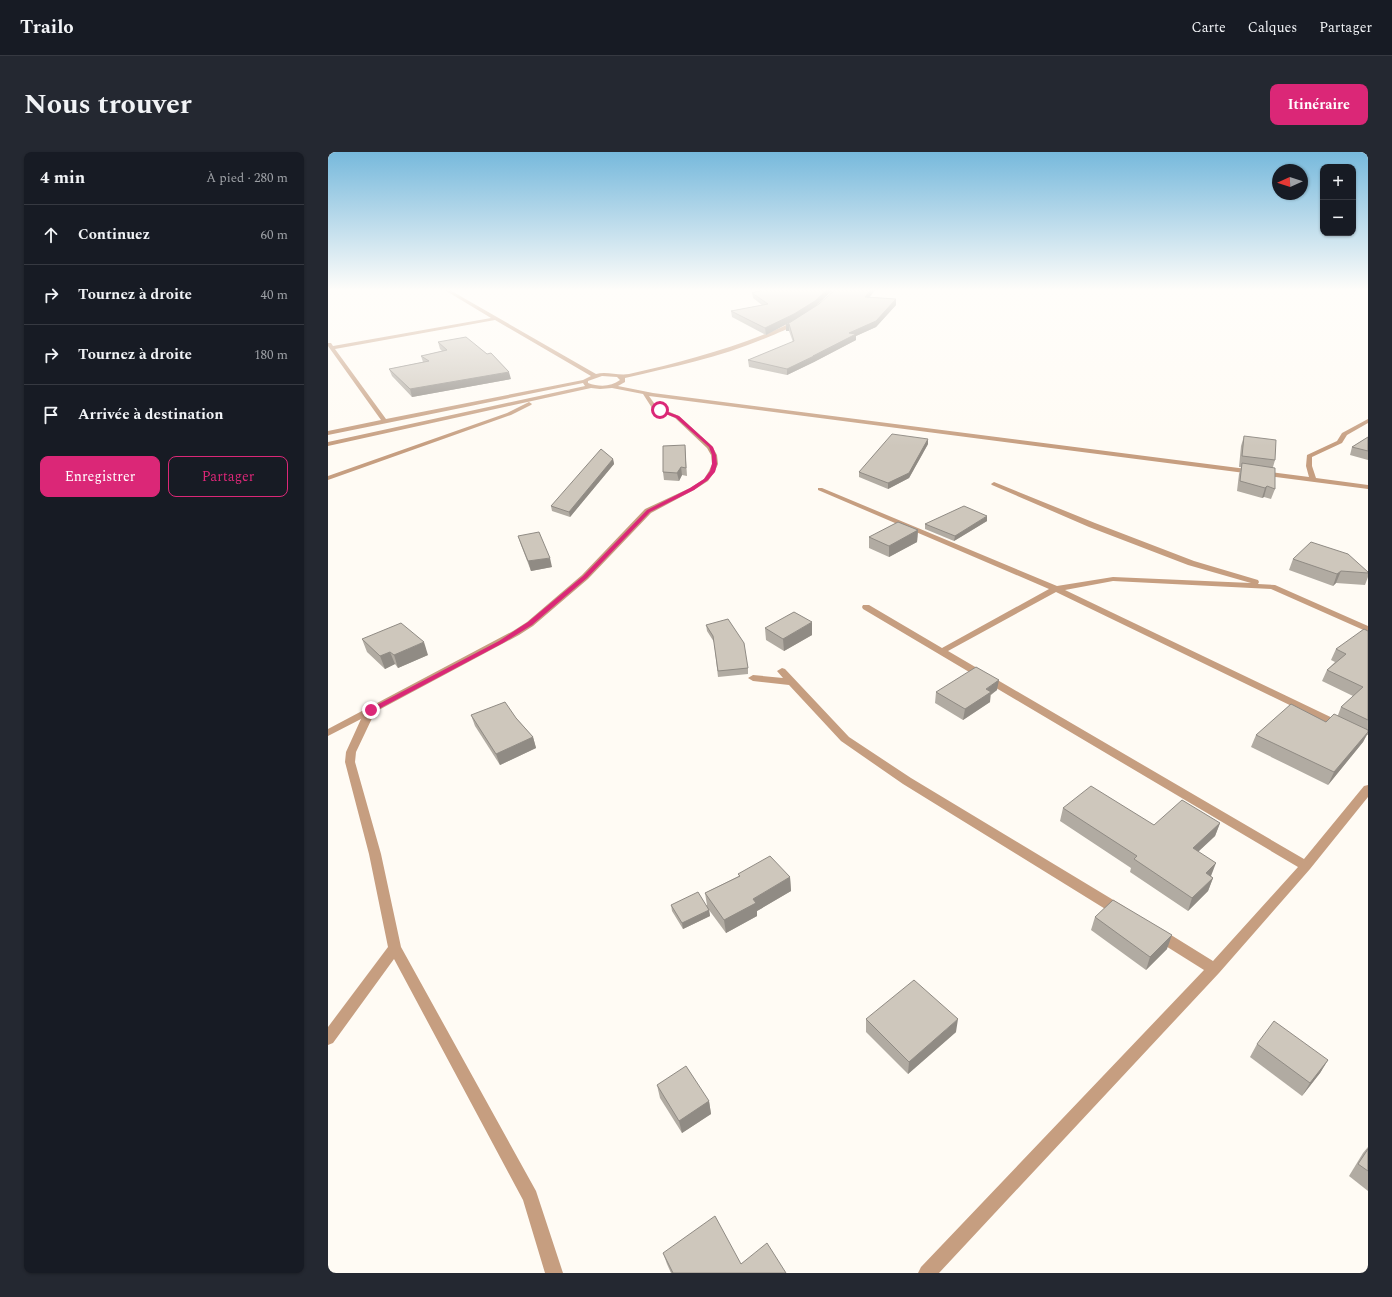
<!DOCTYPE html>
<html lang="fr">
<head>
<meta charset="utf-8">
<style>
  :root { --surface:#171b24; --page:#242831; --text:#f1f3f6; --muted:#9ea1a6; --line:#363941; --accent:#db2777 }
  body { margin:0; font-family:Spectral,serif; background:var(--page); color:var(--text) }
  .controls { position:absolute; right:12px; top:12px; display:grid; overflow:hidden; border-radius:8px; box-shadow:0 1px 3px #0004 }
  .controls button { width:36px; height:36px; display:grid; place-items:center; padding:0; border:0; border-bottom:1px solid var(--line); background:var(--surface); color:var(--text); font:20px sans-serif }
  .compass { position:absolute; left:944px; top:12px; width:36px; height:36px; border-radius:50%; background:var(--surface); box-shadow:0 1px 3px #0004; rotate:267deg }
  .stop { position:absolute; width:12px; height:12px; margin:-9px; border:3px solid #db2777; border-radius:50%; background:#fff }
  .stop.end { background:#db2777; border-color:#fff; box-shadow:0 1px 4px #0008 }
  .list { margin:0; padding:0; list-style:none }
  h2 { display:flex; justify-content:space-between; align-items:center; height:52px; margin:0; padding:0 16px; font-size:17px }
  h2 small { font-size:13px; font-weight:400; color:var(--muted) }
  .list li { display:grid; grid-template-columns:26px 1fr auto; gap:12px; align-items:center; box-sizing:border-box; height:60px; padding:0 16px; border-top:1px solid var(--line) }
  .list b { display:block; font-size:15px; white-space:nowrap }
  .list em { font-size:13px; font-style:normal; color:var(--muted) }
  .actions { display:flex; gap:8px; padding:12px 16px }
  .actions a { flex:1; padding:9px 0; border:1px solid var(--accent); border-radius:8px; text-align:center; font-size:14px; color:var(--accent) }
  .actions .main { background:var(--accent); color:#fff }
  .icon { flex:none; width:22px; height:22px; fill:none; stroke:currentColor; stroke-width:2; stroke-linecap:round; stroke-linejoin:round }
  .map { position:relative; flex:none; width:1040px; height:1121px; overflow:hidden; border-radius:8px }
  header { display:flex; align-items:center; gap:24px; box-sizing:border-box; height:56px; padding:0 20px; background:var(--surface); border-bottom:1px solid var(--line) }
  header strong { font-size:19px }
  nav { display:flex; gap:22px; margin-inline-start:auto; font-size:14px }
  .intro { display:flex; align-items:center; justify-content:space-between; box-sizing:border-box; height:96px; padding:0 24px }
  h1 { margin:0; font-size:28px }
  .button { padding:10px 18px; border-radius:8px; background:var(--accent); color:#fff; font-size:14px; font-weight:700 }
  main { display:flex; gap:24px; padding:0 24px }
  aside { flex:1; background:var(--surface); border-radius:8px; box-shadow:0 1px 3px #0004 }
  .map>svg:first-child { display:block }
  .lines { fill:none; stroke-linecap:round; stroke-linejoin:round }
  .minor { fill:#c69e80; fill-rule:evenodd }
  .wall { fill:#b1aba2 }
  .shaded-wall { fill:#908b84 }
  .building { fill:#cec7bc; stroke:#908b84 }
  .route { fill:#db2777 }
</style>
</head>
<body>
<header>
<strong>Trailo</strong>
<nav><a>Carte</a><a>Calques</a><a>Partager</a></nav>
</header>
<div class="intro"><h1>Nous trouver</h1><a class="button">Itinéraire</a></div>
<main>
<aside>
<h2>4 min<small>À pied · 280 m</small></h2>
<ul class="list">
<li><svg class="icon" aria-label="ahead" viewBox="0 0 24 24"><path d="M12 20V5M6 11l6-6 6 6"/></svg><div><b>Continuez</b></div><em>60 m</em></li>
<li><svg class="icon" aria-label="right" viewBox="0 0 24 24"><path d="M7 20v-9h11M14 6l5 5-5 5"/></svg><div><b>Tournez à droite</b></div><em>40 m</em></li>
<li><svg class="icon" aria-label="right" viewBox="0 0 24 24"><path d="M7 20v-9h11M14 6l5 5-5 5"/></svg><div><b>Tournez à droite</b></div><em>180 m</em></li>
<li><svg class="icon" aria-label="arrive" viewBox="0 0 24 24"><path d="M6 21V4h12l-3 4 3 4H6"/></svg><div><b>Arrivée à destination</b></div></li>
</ul>
<div class="actions"><a class="main">Enregistrer</a><a>Partager</a></div>
</aside>
<div class="map">
<svg width="1040" height="1121" viewBox="0 0 1040 1121">
  <rect width="100%" height="100%" fill="#fffbf4"/>
  <g class="lines">
    <g class="minor">
      <path d="M 115,137 L 120,137 L 268,222 C 279,219 290,224 301,222 C 358,209 414,194 467,169 L 471,170 C 462,177 449,181 438,186 C 393,205 345,215 297,226 L 297,230 L 290,234 L 325,241 L 981,325 L 978,314 L 979,303 L 1009,289 L 1014,281 L 1040,267 L 1040,271 L 1019,283 L 1014,291 L 984,305 L 984,314 L 988,326 L 1040,333 L 1040,337 L 321,244 L 328,254 L 351,264 L 384,294 L 389,303 L 390,312 L 387,319 L 380,329 L 366,338 L 323,361 L 260,427 L 205,474 L 191,483 L 47,560 L 28,600 L 27,610 L 53,702 L 73,795 L 208,1039 L 235,1121 L 217,1121 L 195,1048 L 66,807 L 5,891 L 0,893 L 0,875 L 60,795 L 41,702 L 17,610 L 18,600 L 33,567 L 0,584 L 0,577 L 185,479 L 199,470 L 254,423 L 317,357 L 362,336 L 376,327 L 381,319 L 384,312 L 383,303 L 379,296 L 347,266 L 324,256 L 315,242 L 284,236 L 272,237 L 263,236 L 0,294 L 0,290 L 257,234 L 255,231 L 0,283 L 0,279 L 53,268 L 0,194 L 0,191 L 3,191 L 5,194 L 163,166 ZM 167,168 L 263,224 L 255,228 L 58,267 L 7,197 ZM 274,224 L 289,225 L 292,228 C 283,235 271,235 260,231 L 260,229 Z"/>
      <path d="M 201,250 L 204,252 L 203,253 L 183,263 L 0,328 L 0,324 L 179,261 Z"/>
      <path d="M 666,330 L 767,371 L 866,409 L 930,428 L 931,430 L 930,432 L 947,433 L 1040,474 L 1040,480 L 943,437 L 785,429 L 737,438 L 1015,571 L 1016,573 L 1011,576 L 1007,575 L 728,440 L 620,499 L 976,707 L 1036,634 L 1040,633 L 1040,645 L 982,717 L 891,821 L 611,1121 L 590,1121 L 593,1115 L 876,818 L 825,786 L 823,782 L 825,778 L 830,777 L 835,778 L 885,809 L 970,715 L 535,457 L 534,455 L 535,453 L 541,453 L 614,496 L 721,437 L 490,338 L 490,336 L 494,336 L 729,434 L 785,425 L 923,431 L 860,413 L 761,375 L 664,333 L 663,332 Z"/>
      <path d="M 454,516 L 457,517 L 521,585 L 583,626 L 797,755 L 798,759 L 797,763 L 792,764 L 787,763 L 575,632 L 513,589 L 461,533 L 425,529 L 420,526 L 425,523 L 455,526 L 449,519 Z"/>
    </g>
  </g>
  <g class="wall">
    <path d="M 548,137 L 542,145 L 568,147 L 568,153 L 548,175 L 528,184 L 528,188 L 486,210 L 459,223 L 421,215 L 420,208 L 465,190 L 461,179 L 458,179 L 461,171 L 438,183 L 404,165 L 403,159 L 434,153 L 425,146 L 424,141 L 487,155 Z"/>
    <path d="M 110,190 L 183,227 L 84,245 L 64,224 L 61,217 L 95,210 L 93,204 L 114,199 L 112,197 Z"/>
    <path d="M 916,284 L 947,308 L 945,315 L 947,337 L 943,347 L 936,345 L 934,346 L 909,339 L 911,322 L 913,315 L 911,315 L 913,294 Z"/>
    <path d="M 1040,285 L 1040,308 L 1022,303 L 1024,295 Z"/>
    <path d="M 600,292 L 581,326 L 560,337 L 531,325 L 531,320 Z"/>
    <path d="M 357,293 L 359,324 L 354,323 L 351,329 L 336,328 L 335,320 Z"/>
    <path d="M 285,307 L 286,312 L 242,365 L 224,359 L 223,354 Z"/>
    <path d="M 659,369 L 626,389 L 597,377 L 597,372 Z"/>
    <path d="M 590,378 L 589,390 L 561,405 L 541,396 L 541,385 Z"/>
    <path d="M 190,384 L 224,415 L 203,419 L 193,393 Z"/>
    <path d="M 965,407 L 1040,420 L 1040,425 L 1037,433 L 1008,431 L 1005,434 L 961,418 Z"/>
    <path d="M 378,473 L 420,516 L 420,522 L 390,525 L 386,490 L 379,479 Z"/>
    <path d="M 437,476 L 484,483 L 456,499 L 438,488 Z"/>
    <path d="M 1040,479 L 1040,583 L 1039,583 L 1035,590 L 1000,633 L 923,595 L 928,583 L 998,570 L 1010,563 L 1013,555 L 1025,544 L 994,529 L 999,518 L 1007,510 L 1003,508 L 1008,497 Z"/>
    <path d="M 34,487 L 100,503 L 70,516 L 67,512 L 57,517 L 39,500 Z"/>
    <path d="M 669,538 L 663,543 L 662,550 L 635,568 L 607,551 L 608,540 Z"/>
    <path d="M 143,563 L 188,566 L 205,585 L 208,596 L 172,613 L 147,574 Z"/>
    <path d="M 735,656 L 826,673 L 892,671 L 887,684 L 870,700 L 883,724 L 885,726 L 880,739 L 860,759 L 802,720 L 803,716 L 732,669 Z"/>
    <path d="M 410,722 L 462,725 L 463,739 L 429,759 L 429,764 L 398,781 L 381,758 L 382,764 L 355,777 L 344,759 L 343,753 L 379,753 L 377,741 L 411,724 Z"/>
    <path d="M 767,765 L 839,797 L 818,818 L 763,778 Z"/>
    <path d="M 538,867 L 628,880 L 580,922 L 538,880 Z"/>
    <path d="M 929,892 L 1000,908 L 992,921 L 974,944 L 922,905 Z"/>
    <path d="M 329,933 L 381,949 L 383,962 L 354,981 L 332,946 Z"/>
    <path d="M 1040,995 L 1040,1039 L 1021,1024 L 1035,1001 Z"/>
    <path d="M 335,1101 L 413,1112 L 458,1121 L 343,1121 L 339,1112 Z"/>
  </g>
  <g class="shaded-wall">
    <path d="M 500,137 L 506,137 L 487,155 L 466,168 L 438,183 L 437,176 Z"/>
    <path d="M 544,137 L 548,137 L 537,150 L 537,145 Z"/>
    <path d="M 568,147 L 568,153 L 548,175 L 528,184 L 528,188 L 486,210 L 459,223 L 459,217 L 485,204 Z"/>
    <path d="M 461,172 L 461,179 L 458,179 L 458,173 Z"/>
    <path d="M 181,220 L 183,227 L 84,245 L 82,237 Z"/>
    <path d="M 600,287 L 600,292 L 581,326 L 560,337 L 560,331 Z"/>
    <path d="M 285,307 L 286,312 L 242,365 L 241,360 Z"/>
    <path d="M 353,315 L 354,323 L 351,329 L 349,321 Z"/>
    <path d="M 939,334 L 936,345 L 934,346 L 937,336 Z"/>
    <path d="M 659,364 L 659,369 L 626,389 L 627,384 Z"/>
    <path d="M 590,378 L 589,390 L 561,405 L 561,394 Z"/>
    <path d="M 222,406 L 224,415 L 203,419 L 200,409 Z"/>
    <path d="M 1013,419 L 1008,431 L 1005,434 L 1009,422 Z"/>
    <path d="M 484,470 L 484,483 L 456,499 L 455,487 Z"/>
    <path d="M 96,490 L 100,503 L 70,516 L 66,503 Z"/>
    <path d="M 62,500 L 67,512 L 57,517 L 52,504 Z"/>
    <path d="M 671,528 L 669,538 L 662,543 L 662,550 L 635,568 L 637,557 L 658,537 Z"/>
    <path d="M 1040,580 L 1035,590 L 1000,633 L 1006,620 Z"/>
    <path d="M 205,585 L 208,596 L 172,613 L 168,602 Z"/>
    <path d="M 892,671 L 887,684 L 860,709 L 865,696 Z"/>
    <path d="M 888,711 L 883,724 L 873,734 L 878,721 Z"/>
    <path d="M 462,725 L 463,739 L 429,759 L 429,764 L 398,781 L 396,768 L 425,747 Z"/>
    <path d="M 885,726 L 880,739 L 860,759 L 864,746 Z"/>
    <path d="M 381,758 L 382,764 L 355,777 L 354,771 Z"/>
    <path d="M 844,783 L 839,797 L 818,818 L 822,805 Z"/>
    <path d="M 630,867 L 628,880 L 580,922 L 581,910 Z"/>
    <path d="M 1000,908 L 992,921 L 974,944 L 982,931 Z"/>
    <path d="M 381,949 L 383,962 L 354,981 L 351,969 Z"/>
  </g>
  <g class="building">
    <path d="M 438,137 L 500,137 L 487,149 L 466,162 L 437,176 L 403,159 L 440,152 L 424,141 Z"/>
    <path d="M 508,137 L 544,137 L 537,145 L 568,147 L 548,169 L 521,181 L 528,182 L 485,204 L 486,204 L 459,217 L 420,208 L 466,189 L 461,172 L 458,173 L 491,152 Z"/>
    <path d="M 138,185 L 159,202 L 163,201 L 181,220 L 82,237 L 61,217 L 101,209 L 93,204 L 119,198 L 110,190 Z"/>
    <path d="M 564,282 L 600,287 L 581,321 L 560,331 L 531,320 Z"/>
    <path d="M 916,284 L 948,288 L 947,308 L 914,304 Z"/>
    <path d="M 1040,285 L 1040,299 L 1024,295 Z"/>
    <path d="M 357,293 L 358,316 L 353,315 L 349,321 L 335,320 L 335,294 Z"/>
    <path d="M 273,297 L 285,307 L 241,360 L 223,354 Z"/>
    <path d="M 914,311 L 947,316 L 947,337 L 939,334 L 937,336 L 912,329 Z"/>
    <path d="M 636,354 L 659,364 L 627,384 L 597,372 Z"/>
    <path d="M 570,370 L 590,378 L 561,394 L 541,385 Z"/>
    <path d="M 211,380 L 222,406 L 200,409 L 190,384 Z"/>
    <path d="M 983,390 L 1020,402 L 1040,420 L 1040,421 L 1013,419 L 1009,422 L 965,407 Z"/>
    <path d="M 466,460 L 484,470 L 455,487 L 437,476 Z"/>
    <path d="M 400,467 L 416,491 L 420,516 L 390,519 L 385,484 L 378,473 Z"/>
    <path d="M 73,471 L 96,490 L 66,503 L 62,500 L 52,504 L 34,487 Z"/>
    <path d="M 1036,477 L 1040,479 L 1040,568 L 1013,555 L 1035,535 L 999,518 L 1018,502 L 1008,497 Z"/>
    <path d="M 648,515 L 671,528 L 658,537 L 663,540 L 637,557 L 608,540 Z"/>
    <path d="M 177,550 L 188,566 L 205,585 L 168,602 L 143,563 Z"/>
    <path d="M 963,552 L 998,570 L 1006,562 L 1040,578 L 1040,580 L 1006,620 L 928,583 Z"/>
    <path d="M 763,634 L 826,673 L 854,648 L 892,671 L 865,696 L 888,711 L 878,721 L 885,726 L 864,746 L 806,707 L 809,704 L 735,656 Z"/>
    <path d="M 442,704 L 462,725 L 425,747 L 428,751 L 396,768 L 377,741 L 412,724 L 410,722 Z"/>
    <path d="M 370,740 L 381,758 L 354,771 L 343,753 Z"/>
    <path d="M 785,748 L 844,783 L 822,805 L 767,765 Z"/>
    <path d="M 586,828 L 630,867 L 581,910 L 538,867 Z"/>
    <path d="M 946,869 L 1000,908 L 982,931 L 929,892 Z"/>
    <path d="M 358,914 L 381,949 L 351,969 L 329,933 Z"/>
    <path d="M 1040,997 L 1040,1019 L 1030,1012 Z"/>
    <path d="M 387,1064 L 413,1112 L 439,1091 L 458,1121 L 345,1121 L 335,1101 Z"/>
  </g>
  <linearGradient id="sky" x2="0" y2="1"><stop stop-color="#77b9dc"/><stop offset="0.47" stop-color="#fffdfa"/><stop offset="1" stop-color="#fffdfa" stop-opacity="0"/></linearGradient>
  <rect width="1040" height="294" fill="url(#sky)"/>
  <path class="route" d="M 332,257 L 351,264 L 385,295 L 388,303 L 389,312 L 387,320 L 380,328 L 366,338 L 322,360 L 259,426 L 204,473 L 175,491 L 45,560 L 41,560 L 41,557 L 171,489 L 200,470 L 255,424 L 319,358 L 362,336 L 376,327 L 382,319 L 384,312 L 384,303 L 381,295 L 348,266 L 330,259 Z"/>
</svg>
<div class="controls">
<button>+</button>
<button>−</button>
</div>
<svg class="compass" viewBox="-18 -18 36 36"><path d="M0-13l5 13h-10z" fill="#e53935"/><path d="M0 13l5-13h-10z" fill="#9ea1a6"/></svg>
<div class="stop" style="left:332px;top:258px"></div>
<div class="stop end" style="left:43px;top:558px"></div>
</div>
</main>
</body>
</html>
